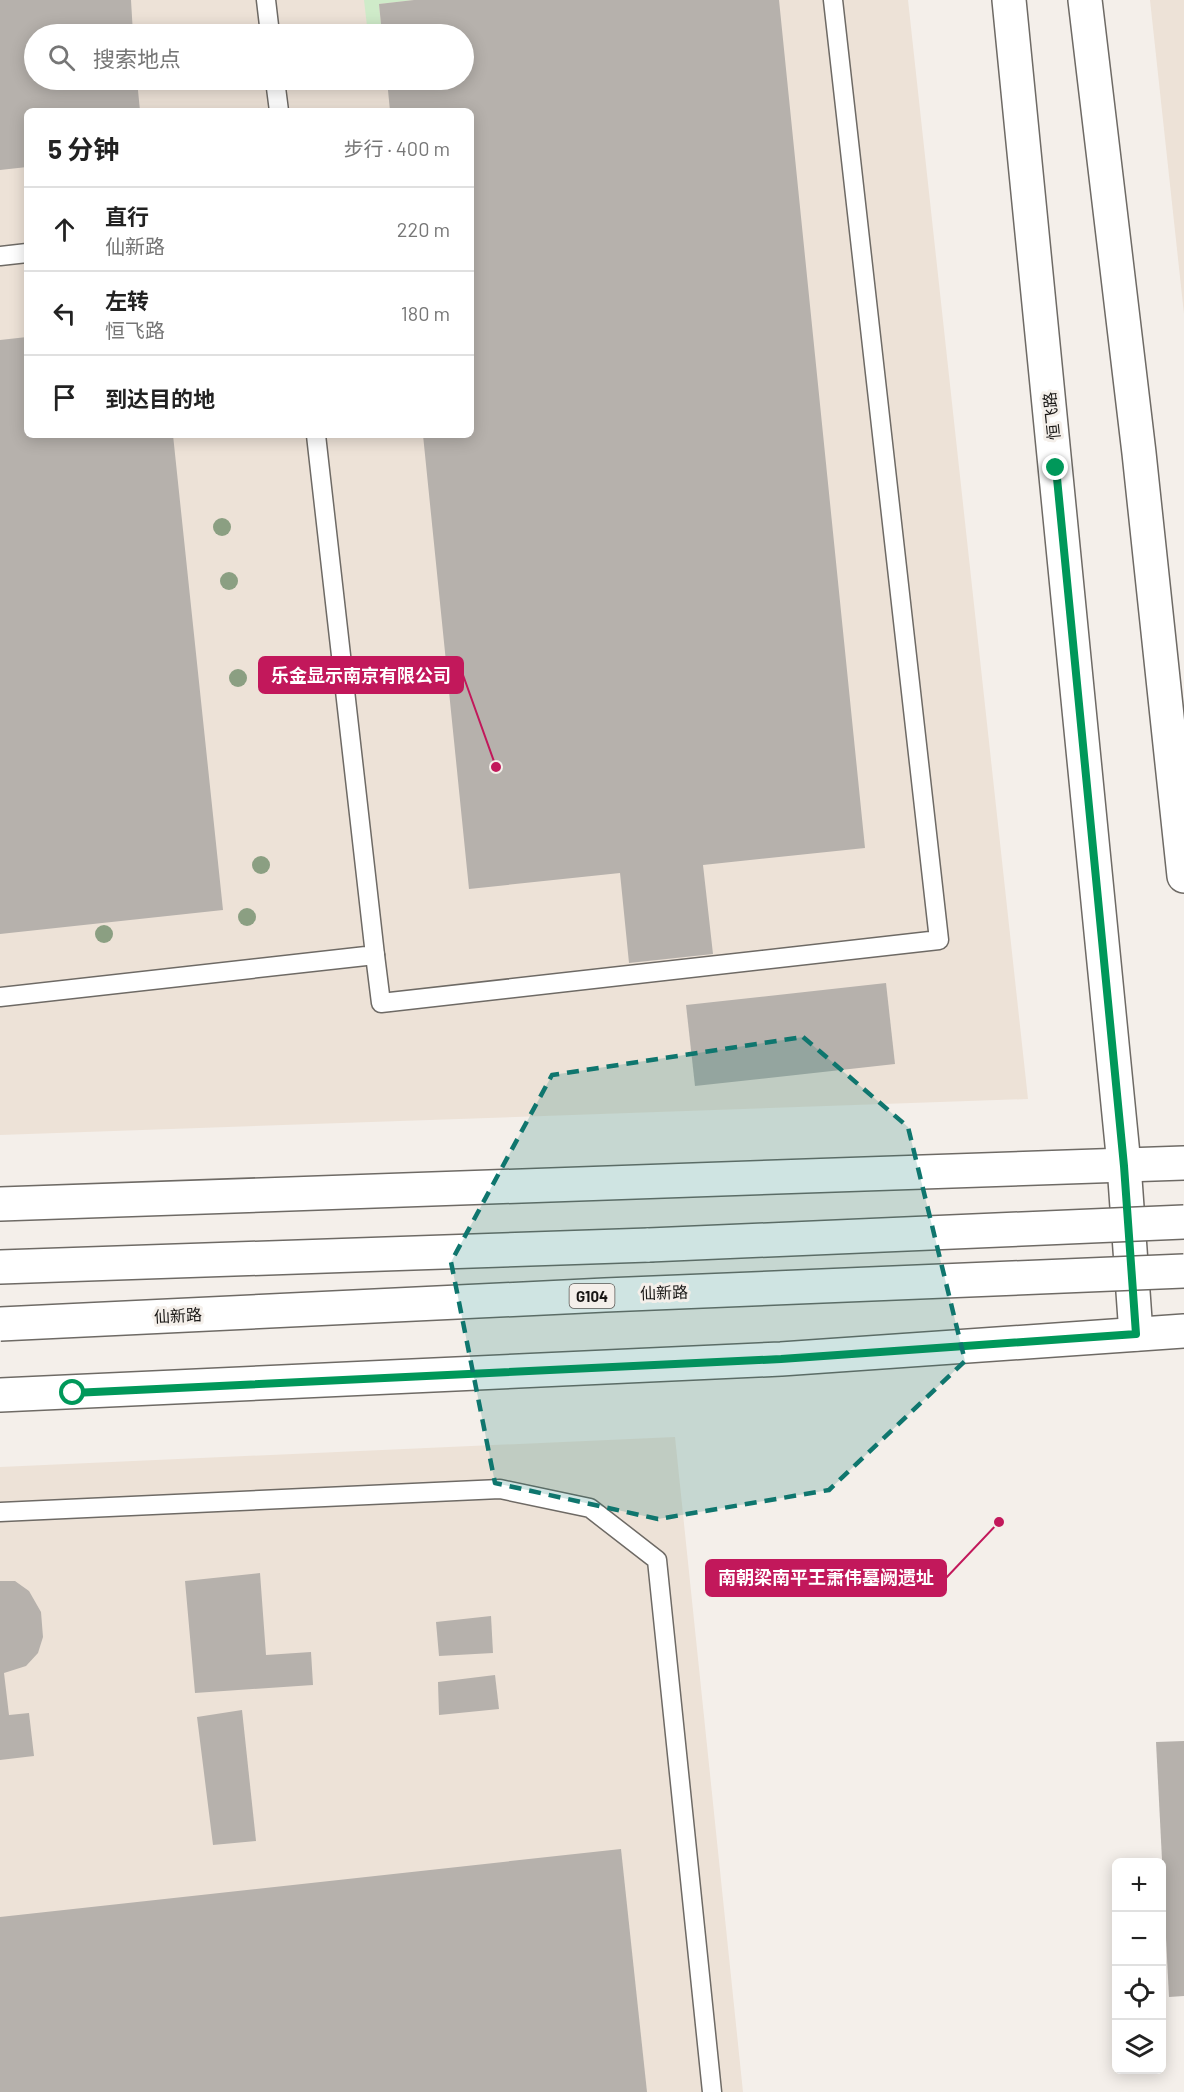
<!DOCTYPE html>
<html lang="zh">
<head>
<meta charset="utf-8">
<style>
  :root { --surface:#fff; --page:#f2f2f2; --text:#222; --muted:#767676; --line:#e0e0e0 }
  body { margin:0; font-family:Barlow,"Noto Sans SC",sans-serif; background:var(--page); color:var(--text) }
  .controls { position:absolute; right:18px; bottom:18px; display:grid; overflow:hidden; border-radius:9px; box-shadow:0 3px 15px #0003 }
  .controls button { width:54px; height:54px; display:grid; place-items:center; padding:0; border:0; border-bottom:2px solid var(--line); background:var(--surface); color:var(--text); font:30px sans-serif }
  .stop { position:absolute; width:18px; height:18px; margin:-14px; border:4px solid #00985a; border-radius:50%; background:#fff }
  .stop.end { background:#00985a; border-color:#fff; box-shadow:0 2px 6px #0008 }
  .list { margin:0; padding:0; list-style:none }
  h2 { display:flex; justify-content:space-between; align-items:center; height:78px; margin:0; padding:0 24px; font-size:26px }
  h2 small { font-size:20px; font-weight:400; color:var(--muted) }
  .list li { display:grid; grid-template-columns:39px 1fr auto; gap:18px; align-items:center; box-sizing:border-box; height:84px; padding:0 24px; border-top:2px solid var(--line) }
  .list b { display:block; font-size:22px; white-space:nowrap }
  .list p { margin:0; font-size:20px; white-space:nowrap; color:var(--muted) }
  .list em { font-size:20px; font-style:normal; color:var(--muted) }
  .icon { flex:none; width:33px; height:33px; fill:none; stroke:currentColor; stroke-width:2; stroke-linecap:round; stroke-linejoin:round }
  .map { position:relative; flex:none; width:1184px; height:2092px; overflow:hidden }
  .search { position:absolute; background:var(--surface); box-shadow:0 3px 15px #0003; left:24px; top:24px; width:450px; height:66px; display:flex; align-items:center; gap:15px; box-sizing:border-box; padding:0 21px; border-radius:33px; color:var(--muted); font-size:22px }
  .panel { position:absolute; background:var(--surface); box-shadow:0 3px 15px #0003; left:24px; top:108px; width:450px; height:330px; border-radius:9px }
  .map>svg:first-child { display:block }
  .built { fill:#ede2d7; fill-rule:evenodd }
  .green { fill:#cfebc9 }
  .building { fill:#b6b1ac }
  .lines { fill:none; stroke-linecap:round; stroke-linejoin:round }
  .service-casing { stroke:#6e6a65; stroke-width:21 }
  .secondary-casing { stroke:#6e6a65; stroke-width:36 }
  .primary-casing { stroke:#6e6a65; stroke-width:36 }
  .service { stroke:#fff; stroke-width:18 }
  .secondary { stroke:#fff; stroke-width:33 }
  .primary { stroke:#fff; stroke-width:33 }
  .primary-bridge-casing { stroke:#6e6a65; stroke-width:36; stroke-linecap:butt }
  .primary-bridge { stroke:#fff; stroke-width:33 }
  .tree { fill:#8b9f82 }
  .route { stroke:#00985a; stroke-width:8 }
  .marked { fill:#0f766e; fill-opacity:0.2; stroke:#0f766e; stroke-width:4.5; stroke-dasharray:12 8; stroke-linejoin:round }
  .labels { text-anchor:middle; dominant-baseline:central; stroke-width:6; stroke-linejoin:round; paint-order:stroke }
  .shield { fill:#f4efea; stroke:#5a5754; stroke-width:1.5 }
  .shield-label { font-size:15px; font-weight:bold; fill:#181614 }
  .street-label { font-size:16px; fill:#181614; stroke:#f4efea }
  .leader { fill:none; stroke:#c2185b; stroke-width:2 }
  .callout-dot { fill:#c2185b; stroke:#f4efea; stroke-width:2 }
  .callout { fill:#c2185b; stroke:#c2185b; stroke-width:2 }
  .callout-label { font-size:18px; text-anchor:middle; font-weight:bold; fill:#fff }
</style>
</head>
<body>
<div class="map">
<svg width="1184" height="2092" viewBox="0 0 1184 2092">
  <rect width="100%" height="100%" fill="#f4efea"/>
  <g class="built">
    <path d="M 0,0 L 908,0 L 1028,1099 L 0,1135 ZM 34,34 L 464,34 L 464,80 L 34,80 ZM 27,111 L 471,111 L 471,435 L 27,435 Z"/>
    <path d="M 1150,0 L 1184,0 L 1184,314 Z"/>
    <path d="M 675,1437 L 743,2092 L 0,2092 L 0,1467 Z"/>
  </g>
  <path class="green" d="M 364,0 L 414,0 L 379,4 L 381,25 L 367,26 Z"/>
  <g class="building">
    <path d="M 0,0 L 131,0 L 133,34 L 34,34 L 34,80 L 137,80 L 140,111 L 27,111 L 27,167 L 0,170 Z"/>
    <path d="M 414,0 L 779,0 L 865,848 L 703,865 L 713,954 L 629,963 L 620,873 L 469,889 L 423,435 L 471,435 L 471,111 L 390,111 L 387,80 L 464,80 L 464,34 L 382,34 L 379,4 Z"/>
    <path d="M 27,337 L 27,435 L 173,435 L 223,910 L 0,934 L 0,340 Z"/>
    <path d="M 886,983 L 895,1064 L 695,1086 L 686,1005 Z"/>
    <path d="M 260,1573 L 266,1655 L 311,1652 L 313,1685 L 195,1693 L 185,1581 Z"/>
    <path d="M 0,1581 L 15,1581 L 29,1591 L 41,1612 L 43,1637 L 38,1653 L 26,1666 L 4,1673 L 9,1715 L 29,1713 L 34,1756 L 0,1760 Z"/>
    <path d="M 491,1616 L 493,1653 L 439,1656 L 436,1622 Z"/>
    <path d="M 495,1675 L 499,1709 L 439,1715 L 438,1682 Z"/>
    <path d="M 242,1710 L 256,1841 L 213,1845 L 197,1717 Z"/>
    <path d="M 1184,1741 L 1184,1996 L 1169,1997 L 1156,1742 Z"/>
    <path d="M 621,1849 L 647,2092 L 0,2092 L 0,1917 Z"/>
  </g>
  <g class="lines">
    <g class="service-casing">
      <g id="service">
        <path d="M 266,0 L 270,34"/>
        <path d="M 275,80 L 279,111"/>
        <path d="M 0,256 L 27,253"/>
        <path d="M 375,955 L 381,1003 L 939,940 L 833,0"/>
        <path d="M 0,997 L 375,955 L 316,435"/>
        <path d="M 0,1512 L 500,1489 L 590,1508 L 657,1560 L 712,2092"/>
      </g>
    </g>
    <g class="secondary-casing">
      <g id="secondary">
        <path d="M 1009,0 L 1124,1165 L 1136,1334"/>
        <path d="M 1085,0 L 1139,453 L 1184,876"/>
        <path d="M 0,1204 L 1184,1163"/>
        <path d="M 0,1395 L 781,1359 L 1184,1331"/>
      </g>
    </g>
    <g class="primary-casing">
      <path id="primary" d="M 0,1267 L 649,1245"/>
    </g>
    <use href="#service" class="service"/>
    <use href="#secondary" class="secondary"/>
    <use href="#primary" class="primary"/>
    <g class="primary-bridge-casing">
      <g id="primary-bridge">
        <path d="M 649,1245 L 1184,1222"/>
        <path d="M 0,1324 L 605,1295 L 1184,1271"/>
      </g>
    </g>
    <use href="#primary-bridge" class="primary-bridge"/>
  </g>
  <g class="tree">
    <circle cx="222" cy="527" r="9"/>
    <circle cx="229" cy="581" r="9"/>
    <circle cx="238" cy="678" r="9"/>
    <circle cx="261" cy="865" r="9"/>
    <circle cx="247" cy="917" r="9"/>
    <circle cx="104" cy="934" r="9"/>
  </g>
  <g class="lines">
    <path class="route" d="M 73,1393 L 781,1359 L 1136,1334 L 1124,1166 L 1056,468"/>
  </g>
  <path class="marked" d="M 803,1037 L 908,1127 L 965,1361 L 829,1490 L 658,1519 L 495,1483 L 451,1262 L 552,1075 Z"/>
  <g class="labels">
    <rect class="shield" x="569.5" y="1284" width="45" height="24" rx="4.5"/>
    <g class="shield-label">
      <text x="592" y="1296">G104</text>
    </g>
    <g class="street-label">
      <text transform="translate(1051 416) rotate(-96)">恒飞路</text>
      <text transform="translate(664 1292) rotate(-2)">仙新路</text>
      <text transform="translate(178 1315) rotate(-3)">仙新路</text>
    </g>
  </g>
  <path class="leader" d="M496 767L463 675M999 1522L946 1578"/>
  <g class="callout-dot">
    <circle cx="496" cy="767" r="6"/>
    <circle cx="999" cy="1522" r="6"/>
  </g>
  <g class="callout">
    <rect x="259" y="657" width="204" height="36" rx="6"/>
    <rect x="706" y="1560" width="240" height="36" rx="6"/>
  </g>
  <g class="callout-label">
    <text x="361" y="682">乐金显示南京有限公司</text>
    <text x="826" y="1584">南朝梁南平王萧伟墓阙遗址</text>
  </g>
</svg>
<div class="controls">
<button>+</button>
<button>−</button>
<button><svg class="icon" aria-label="locate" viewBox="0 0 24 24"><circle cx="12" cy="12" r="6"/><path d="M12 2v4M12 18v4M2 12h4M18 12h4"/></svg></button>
<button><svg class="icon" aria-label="layers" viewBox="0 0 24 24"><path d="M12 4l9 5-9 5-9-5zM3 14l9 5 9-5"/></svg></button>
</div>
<div class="stop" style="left:73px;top:1393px"></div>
<div class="stop end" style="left:1056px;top:468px"></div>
<div class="search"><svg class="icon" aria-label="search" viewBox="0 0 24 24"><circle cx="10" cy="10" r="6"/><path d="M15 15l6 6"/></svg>搜索地点</div>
<section class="panel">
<h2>5 分钟<small>步行 · 400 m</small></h2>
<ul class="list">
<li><svg class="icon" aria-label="ahead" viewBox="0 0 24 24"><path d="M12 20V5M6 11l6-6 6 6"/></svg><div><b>直行</b><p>仙新路</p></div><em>220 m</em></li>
<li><svg class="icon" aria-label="left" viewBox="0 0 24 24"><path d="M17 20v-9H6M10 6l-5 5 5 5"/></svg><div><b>左转</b><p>恒飞路</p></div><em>180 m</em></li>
<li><svg class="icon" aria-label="arrive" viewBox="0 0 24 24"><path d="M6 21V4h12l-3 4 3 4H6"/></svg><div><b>到达目的地</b></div></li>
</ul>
</section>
</div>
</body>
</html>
